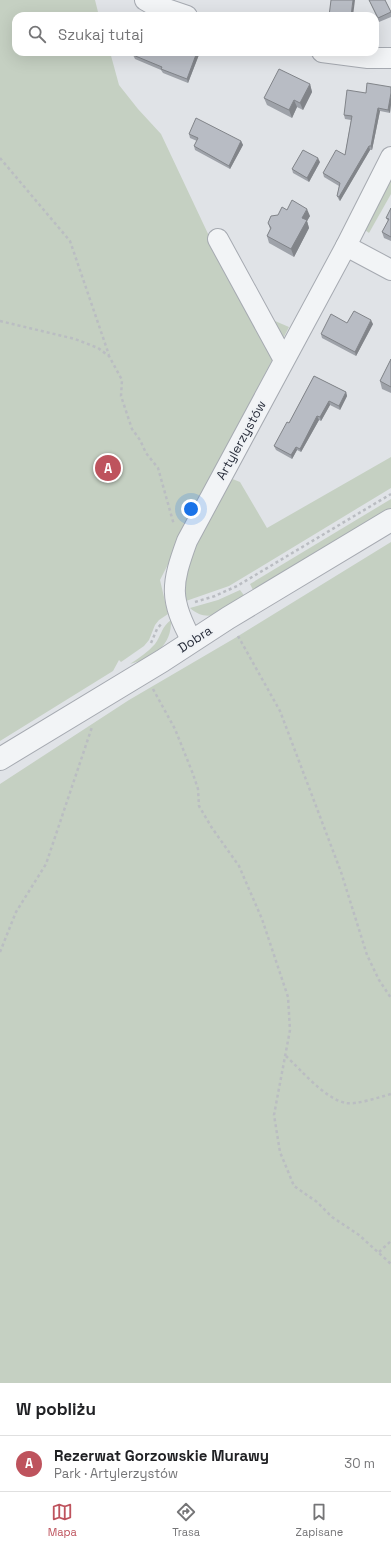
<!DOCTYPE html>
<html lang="pl">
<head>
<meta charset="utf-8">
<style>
  :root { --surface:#fff; --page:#f2f2f2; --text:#202124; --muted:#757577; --line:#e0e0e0; --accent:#be535d }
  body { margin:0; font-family:"Space Grotesk",sans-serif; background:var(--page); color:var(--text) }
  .you { position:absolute; left:191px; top:509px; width:14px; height:14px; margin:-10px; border:3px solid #fff; border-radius:50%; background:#1a73e8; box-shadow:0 0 0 6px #1a73e833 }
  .badge { display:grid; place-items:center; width:26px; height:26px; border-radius:50%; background:var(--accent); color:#fff; font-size:13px; font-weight:700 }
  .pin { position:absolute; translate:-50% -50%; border:2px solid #fff; box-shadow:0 1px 4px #0006 }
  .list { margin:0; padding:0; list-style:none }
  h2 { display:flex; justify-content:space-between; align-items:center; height:52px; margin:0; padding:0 16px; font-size:17px }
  h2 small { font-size:13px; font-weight:400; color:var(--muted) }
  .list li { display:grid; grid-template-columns:26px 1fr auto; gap:12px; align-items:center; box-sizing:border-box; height:56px; padding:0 16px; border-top:1px solid var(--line) }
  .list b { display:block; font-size:15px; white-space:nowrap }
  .list p { margin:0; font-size:13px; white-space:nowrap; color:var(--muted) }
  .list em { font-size:13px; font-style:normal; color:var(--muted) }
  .icon { flex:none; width:22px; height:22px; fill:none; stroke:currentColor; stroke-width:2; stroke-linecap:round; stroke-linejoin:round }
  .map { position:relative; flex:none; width:391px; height:1383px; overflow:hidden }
  .search { position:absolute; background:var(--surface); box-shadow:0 4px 16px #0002; left:12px; right:12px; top:12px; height:44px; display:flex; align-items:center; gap:10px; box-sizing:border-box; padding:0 14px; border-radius:12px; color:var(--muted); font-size:15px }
  .sheet { height:108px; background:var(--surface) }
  nav { display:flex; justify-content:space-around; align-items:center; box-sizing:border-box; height:56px; border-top:1px solid var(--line); background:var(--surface); font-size:11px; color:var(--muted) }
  nav a { display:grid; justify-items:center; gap:2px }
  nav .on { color:var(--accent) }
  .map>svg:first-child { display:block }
  .green { fill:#c5d0c2 }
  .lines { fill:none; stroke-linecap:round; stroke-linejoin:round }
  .minor-casing { stroke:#a6aab1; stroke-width:22 }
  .tertiary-casing { stroke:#a6aab1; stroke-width:24 }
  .path { stroke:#babdc2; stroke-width:2.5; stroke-dasharray:3 3; stroke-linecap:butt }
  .minor { stroke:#f2f4f6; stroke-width:20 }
  .tertiary { stroke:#f2f4f6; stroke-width:22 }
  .wall { fill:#9ea2a9 }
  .shaded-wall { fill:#818489 }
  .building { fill:#b8bcc4; stroke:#818489 }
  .labels { text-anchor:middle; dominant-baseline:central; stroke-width:3.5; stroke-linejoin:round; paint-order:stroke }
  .street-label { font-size:13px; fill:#2b303d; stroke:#eff2f5 }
</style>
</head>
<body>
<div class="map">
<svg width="391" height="1383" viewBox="0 0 391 1383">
  <rect width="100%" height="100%" fill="#e0e3e7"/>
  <g class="green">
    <path d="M 0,0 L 95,0 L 99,16 L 16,16 L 16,52 L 110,52 L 119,85 L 138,109 L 161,134 L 210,238 L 268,318 L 289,327 L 160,580 L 168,614 L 159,620 L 155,625 L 149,640 L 144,646 L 121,662 L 119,660 L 113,671 L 0,741 Z"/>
    <path d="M 391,169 L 391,194 L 369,233 L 361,227 Z"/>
    <path d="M 391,457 L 391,488 L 229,586 L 186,601 L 184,594 L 187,561 L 230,478 L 240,482 L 267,528 Z"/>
    <path d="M 391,499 L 391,509 L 254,592 L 250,584 Z"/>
    <path d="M 391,542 L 391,1383 L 0,1383 L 0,784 L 129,700 L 235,638 Z"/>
    <path d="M 240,590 L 246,598 C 228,608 210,626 190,608 L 218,600 Z"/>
    <path d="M 171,620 C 172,646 153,658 130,664 C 139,658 148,652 155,644 C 161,636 162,626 171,620 Z"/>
  </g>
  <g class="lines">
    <g class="minor-casing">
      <g id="minor">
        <path d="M 145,0 L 152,4 L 187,16"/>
        <path d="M 322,52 L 368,58 L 391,58"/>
        <path d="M 218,239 L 284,360"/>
        <path d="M 346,246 L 391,270"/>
        <path d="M 192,641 C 169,599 171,585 187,541 L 346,246 L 391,157"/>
      </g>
    </g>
    <g class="tertiary-casing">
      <path id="tertiary" d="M 0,759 L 162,661 L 228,618 L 391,520"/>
    </g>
    <g class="path">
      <path d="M 0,158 L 70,241 L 109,355"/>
      <path d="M 0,321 L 75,339 L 98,348 L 109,356 L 122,380 L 121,396 L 132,429 L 140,440 L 146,453 L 158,468 L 174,525"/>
      <path d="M 195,602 L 215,596 L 237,586 L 391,494"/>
      <path d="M 238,636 L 280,711 L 341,872 L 367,955 L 379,980 L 391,998"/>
      <path d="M 151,643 L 157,629 L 162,623"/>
      <path d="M 153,689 L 175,729 L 193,774 L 198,789 L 199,806 L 212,828 L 239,866 L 262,919 L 288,997 L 290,1030 L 274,1115 L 280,1152 L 294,1186 L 317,1202 L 332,1217 L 359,1235 L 391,1264"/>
      <path d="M 0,952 L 16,912 L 46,864 L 92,727"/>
      <path d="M 286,1056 C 301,1070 325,1099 346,1103 C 356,1105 380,1097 391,1094"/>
      <path d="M 379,1252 L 391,1241"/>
    </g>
    <use href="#minor" class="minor"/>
    <use href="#tertiary" class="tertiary"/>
  </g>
  <g class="wall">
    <path d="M 369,0 L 385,0 L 391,12 L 391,17 L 379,22 Z"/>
    <path d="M 129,52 L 200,52 L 188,83 L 163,73 L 161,70 L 135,59 L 133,55 L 134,54 Z"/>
    <path d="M 310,84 L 312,92 L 303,110 L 297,107 L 292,118 L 267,105 L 264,98 Z"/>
    <path d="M 391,87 L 390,113 L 380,111 L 372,150 L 370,150 L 340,201 L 339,200 L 337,196 L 339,186 L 324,177 L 323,173 L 345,155 L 351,120 L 345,119 L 344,115 L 366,93 Z"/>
    <path d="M 189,134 L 241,141 L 243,145 L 230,169 L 195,150 L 194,146 L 197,141 L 190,138 Z"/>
    <path d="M 320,162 L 309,182 L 293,173 L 292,169 Z"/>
    <path d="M 391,208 L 391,241 L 384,238 L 382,232 L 388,221 L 386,218 Z"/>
    <path d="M 287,210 L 310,216 L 307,221 L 309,228 L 294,257 L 269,243 L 267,236 L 270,229 L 268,223 L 278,215 Z"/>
    <path d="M 347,323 L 373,324 L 356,356 L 322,338 L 321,334 Z"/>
    <path d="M 391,359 L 391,393 L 382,389 L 380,381 Z"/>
    <path d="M 314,376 L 346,392 L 347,396 L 340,410 L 330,405 L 321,421 L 319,420 L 301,452 L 297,450 L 292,459 L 276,450 L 274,446 L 289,423 Z"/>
  </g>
  <g class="shaded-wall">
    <path d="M 353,0 L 355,0 L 353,16 L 351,16 Z"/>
    <path d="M 197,52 L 200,52 L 188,83 L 187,79 Z"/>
    <path d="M 310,84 L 312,92 L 303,110 L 300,103 Z"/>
    <path d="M 391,93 L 391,105 L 390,113 L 388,110 Z"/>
    <path d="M 294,100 L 297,107 L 292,118 L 289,110 Z"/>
    <path d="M 378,108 L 380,111 L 372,150 L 371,146 Z"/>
    <path d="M 241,141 L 243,145 L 230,169 L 229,166 Z"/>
    <path d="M 369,146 L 370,150 L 340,201 L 339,197 Z"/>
    <path d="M 318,158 L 320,162 L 309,182 L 307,178 Z"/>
    <path d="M 307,209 L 310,216 L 307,221 L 309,228 L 294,257 L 291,249 L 302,218 Z"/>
    <path d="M 371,320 L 373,324 L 356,356 L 355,352 Z"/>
    <path d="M 346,392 L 347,396 L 340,410 L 339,406 Z"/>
    <path d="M 329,401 L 330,405 L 321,421 L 320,417 Z"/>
    <path d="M 317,416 L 319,420 L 301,452 L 300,449 Z"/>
    <path d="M 296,447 L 297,450 L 292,459 L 291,455 Z"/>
  </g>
  <g class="building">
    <path d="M 331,0 L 353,0 L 351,16 L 329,16 Z"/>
    <path d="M 369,0 L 385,0 L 391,12 L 378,18 Z"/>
    <path d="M 120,14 L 126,16 L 119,16 Z"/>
    <path d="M 134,52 L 197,52 L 187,79 L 161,69 L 162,67 L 133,55 Z"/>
    <path d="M 279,69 L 310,84 L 300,103 L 294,100 L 289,110 L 264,98 Z"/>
    <path d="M 367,83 L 391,87 L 391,93 L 388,110 L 378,108 L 371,146 L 369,146 L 339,197 L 337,196 L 340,183 L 323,173 L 336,150 L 345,155 L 352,116 L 344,115 L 347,90 L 366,93 Z"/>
    <path d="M 196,118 L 241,141 L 229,166 L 194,146 L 198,138 L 189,134 Z"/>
    <path d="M 303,150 L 318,158 L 307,178 L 292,169 Z"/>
    <path d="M 292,200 L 307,209 L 302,218 L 307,220 L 291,249 L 267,236 L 271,228 L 268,223 L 271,216 L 278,215 L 282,207 L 287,210 Z"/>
    <path d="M 391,208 L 391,237 L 382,232 L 389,219 L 386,218 Z"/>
    <path d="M 354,311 L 371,320 L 355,352 L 321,334 L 331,314 L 347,323 Z"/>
    <path d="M 391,359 L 391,387 L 380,381 Z"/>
    <path d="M 314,376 L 346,392 L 339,406 L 329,401 L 320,417 L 317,416 L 300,449 L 296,447 L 291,455 L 274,446 L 287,422 L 289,423 Z"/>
  </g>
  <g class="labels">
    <g class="street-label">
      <text transform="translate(241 440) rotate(-61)">Artylerzystów</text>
      <text transform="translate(195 639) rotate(-33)">Dobra</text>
    </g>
  </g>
</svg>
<div class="you"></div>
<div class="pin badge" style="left:108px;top:468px">A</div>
<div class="search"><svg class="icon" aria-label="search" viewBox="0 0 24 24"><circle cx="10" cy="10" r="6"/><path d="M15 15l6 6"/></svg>Szukaj tutaj</div>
</div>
<section class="sheet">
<h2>W pobliżu<small></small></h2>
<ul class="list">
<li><span class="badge">A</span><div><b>Rezerwat Gorzowskie Murawy</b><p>Park · Artylerzystów</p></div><em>30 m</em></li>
</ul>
</section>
<nav>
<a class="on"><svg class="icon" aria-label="map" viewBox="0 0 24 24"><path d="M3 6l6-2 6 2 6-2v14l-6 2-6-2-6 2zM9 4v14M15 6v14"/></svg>Mapa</a>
<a><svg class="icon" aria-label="directions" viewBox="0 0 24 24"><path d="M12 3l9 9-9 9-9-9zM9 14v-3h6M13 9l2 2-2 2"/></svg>Trasa</a>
<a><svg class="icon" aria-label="saved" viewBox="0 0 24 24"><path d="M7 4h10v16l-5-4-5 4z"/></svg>Zapisane</a>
</nav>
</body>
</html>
